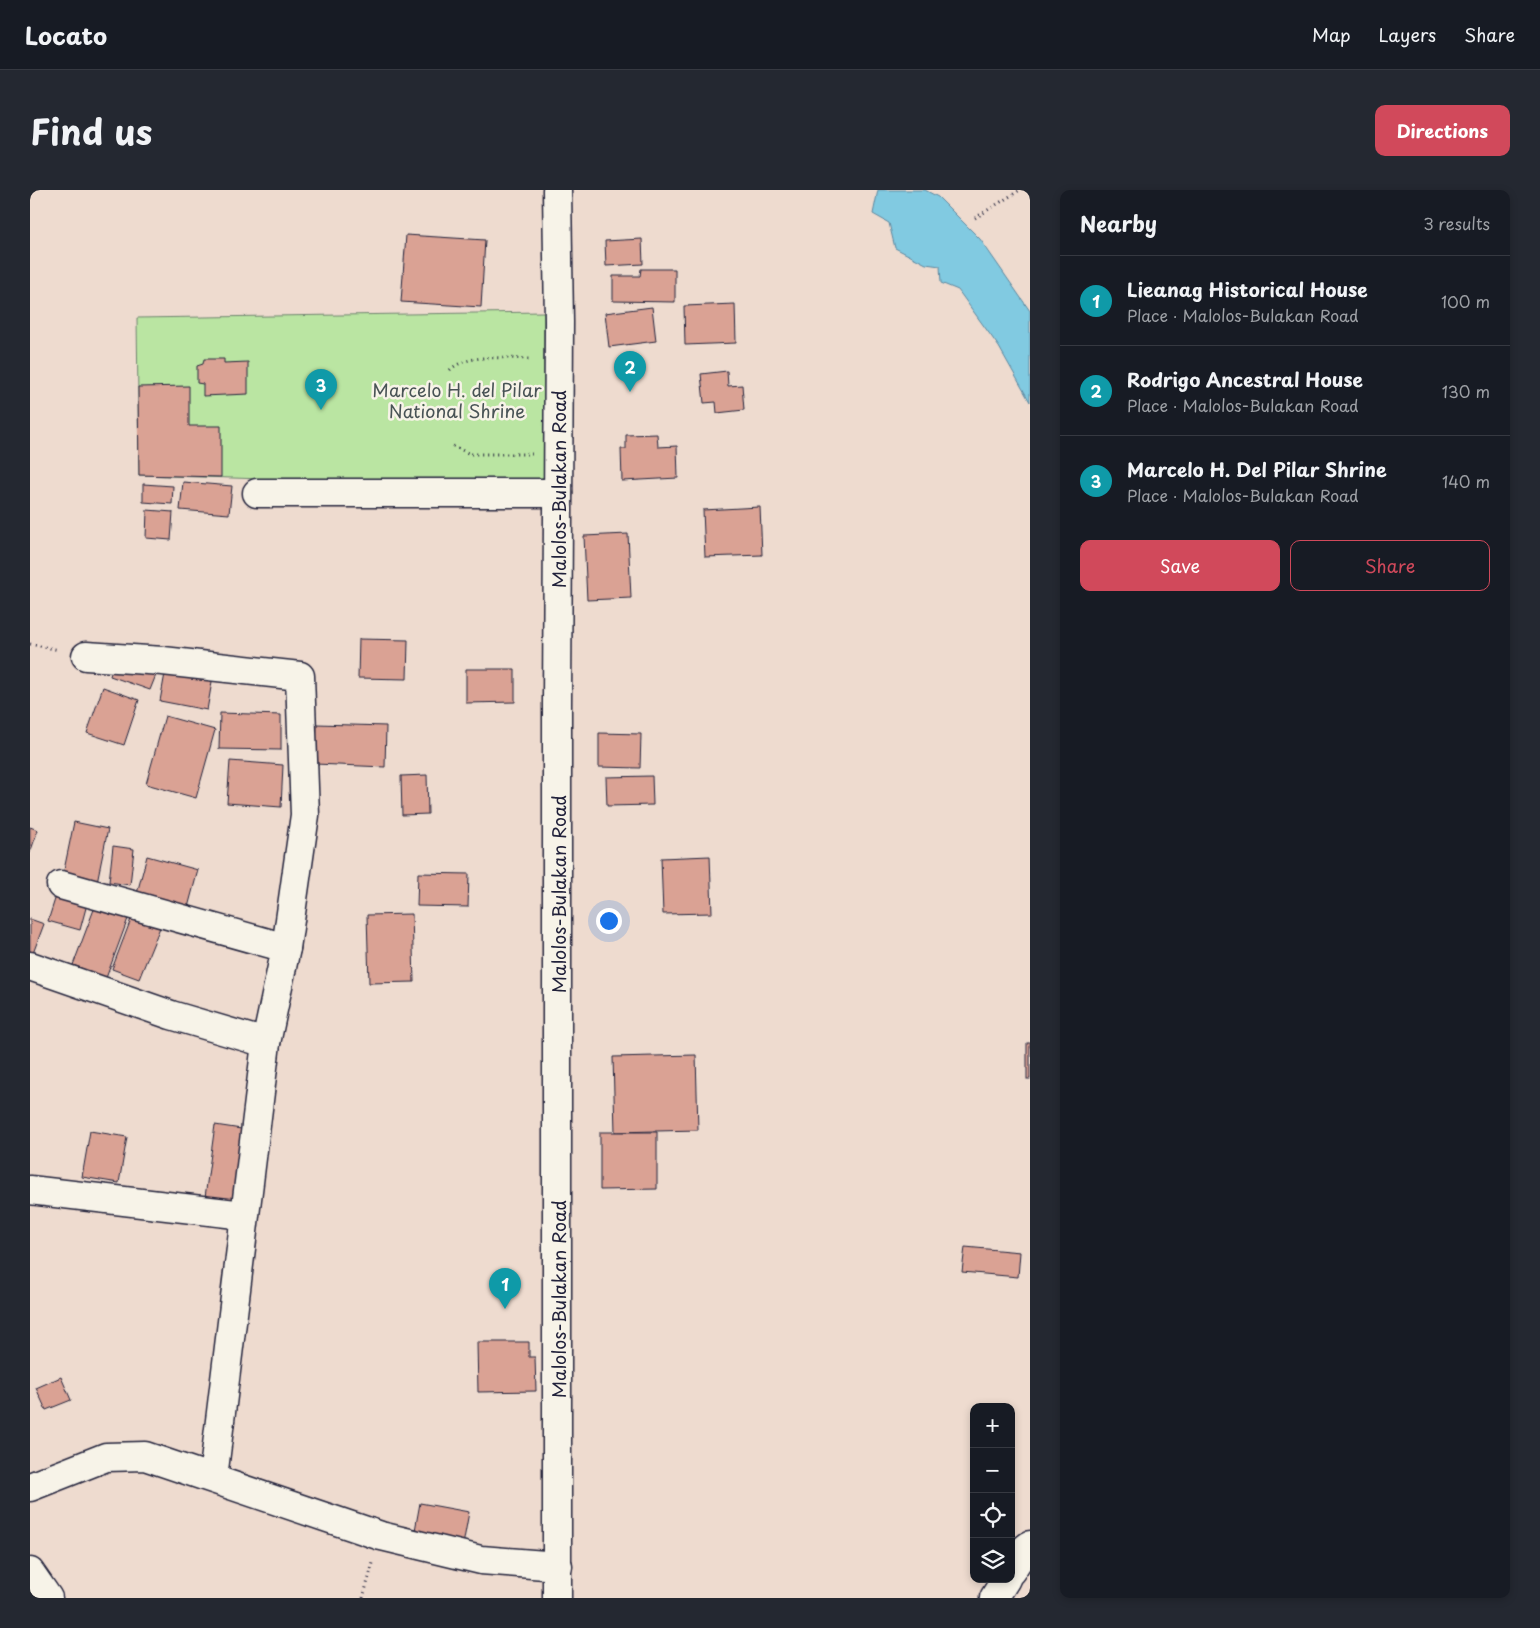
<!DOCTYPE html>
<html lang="en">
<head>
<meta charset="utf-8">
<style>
  :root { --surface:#171b24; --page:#242831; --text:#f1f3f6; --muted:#9ea1a6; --line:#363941; --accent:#d1495b }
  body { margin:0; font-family:"Playpen Sans",sans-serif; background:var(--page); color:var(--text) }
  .controls { position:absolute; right:15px; bottom:15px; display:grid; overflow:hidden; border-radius:10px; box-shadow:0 2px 8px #0003 }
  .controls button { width:45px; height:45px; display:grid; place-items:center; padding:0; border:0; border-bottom:1px solid var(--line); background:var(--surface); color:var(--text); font:25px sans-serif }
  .you { position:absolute; left:578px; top:730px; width:18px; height:18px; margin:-12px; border:4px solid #fff; border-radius:50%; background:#1a73e8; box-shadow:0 0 0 8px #1a73e833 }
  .badge { display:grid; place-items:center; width:32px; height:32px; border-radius:50%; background:var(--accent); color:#fff; font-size:16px; font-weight:700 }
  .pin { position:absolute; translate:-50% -41px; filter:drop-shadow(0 1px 2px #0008) }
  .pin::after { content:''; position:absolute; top:26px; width:18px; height:15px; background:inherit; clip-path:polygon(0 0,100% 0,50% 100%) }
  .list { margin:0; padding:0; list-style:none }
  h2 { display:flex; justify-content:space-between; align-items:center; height:65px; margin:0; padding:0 20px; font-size:21px }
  h2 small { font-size:16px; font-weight:400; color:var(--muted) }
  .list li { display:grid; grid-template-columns:32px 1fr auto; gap:15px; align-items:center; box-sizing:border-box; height:90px; padding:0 20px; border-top:1px solid var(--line) }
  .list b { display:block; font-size:19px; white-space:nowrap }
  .list p { margin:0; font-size:16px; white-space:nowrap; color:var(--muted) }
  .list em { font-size:16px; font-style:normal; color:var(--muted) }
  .actions { display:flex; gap:10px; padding:15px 20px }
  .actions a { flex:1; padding:11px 0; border:1px solid var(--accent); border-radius:10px; text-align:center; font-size:18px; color:var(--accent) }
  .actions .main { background:var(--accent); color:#fff }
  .icon { flex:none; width:28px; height:28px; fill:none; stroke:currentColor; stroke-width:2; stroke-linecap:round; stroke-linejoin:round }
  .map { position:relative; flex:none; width:1000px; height:1408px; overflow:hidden; border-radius:10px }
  header { display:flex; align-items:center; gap:30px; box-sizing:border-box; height:70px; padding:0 25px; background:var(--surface); border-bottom:1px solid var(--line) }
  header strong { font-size:24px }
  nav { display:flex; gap:28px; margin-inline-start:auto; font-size:18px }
  .intro { display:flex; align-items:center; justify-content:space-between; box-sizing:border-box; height:120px; padding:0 30px }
  h1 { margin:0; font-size:35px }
  .button { padding:12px 22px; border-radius:10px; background:var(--accent); color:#fff; font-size:18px; font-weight:700 }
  main { display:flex; gap:30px; padding:0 30px }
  aside { flex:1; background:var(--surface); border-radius:10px; box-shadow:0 2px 8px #0003 }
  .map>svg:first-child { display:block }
  .green { fill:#bae5a2; stroke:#6e846e }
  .water { fill:#81cae1; stroke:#5b879f }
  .building { fill:#daa294; stroke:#22223b }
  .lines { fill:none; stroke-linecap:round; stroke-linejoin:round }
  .minor-casing { stroke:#22223b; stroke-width:31 }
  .major-casing { stroke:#22223b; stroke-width:31 }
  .path { stroke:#22223b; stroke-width:3; stroke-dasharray:1 4; stroke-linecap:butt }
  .minor { stroke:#f7f3e8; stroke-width:28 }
  .major { stroke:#f7f3e8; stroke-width:28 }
  .labels { text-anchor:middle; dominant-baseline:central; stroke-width:5; stroke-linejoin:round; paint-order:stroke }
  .park-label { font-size:18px; fill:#485355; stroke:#f7f3e8 }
  .street-label { font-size:18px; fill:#22223b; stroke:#f7f3e8 }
</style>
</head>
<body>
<header>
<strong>Locato</strong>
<nav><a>Map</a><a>Layers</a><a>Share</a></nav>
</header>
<div class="intro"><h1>Find us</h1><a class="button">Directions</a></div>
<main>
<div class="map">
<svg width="1000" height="1408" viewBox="0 0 1000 1408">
  <rect width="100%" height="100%" fill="#eedbcf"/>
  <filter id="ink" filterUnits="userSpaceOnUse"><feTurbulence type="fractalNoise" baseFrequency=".02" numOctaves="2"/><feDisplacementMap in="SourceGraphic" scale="10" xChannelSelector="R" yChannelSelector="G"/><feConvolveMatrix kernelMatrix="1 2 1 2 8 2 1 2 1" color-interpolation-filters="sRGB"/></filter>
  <g filter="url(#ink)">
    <path class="green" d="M 514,122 L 514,298 L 109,285 L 107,128 Z"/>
    <path class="water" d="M 848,0 L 895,0 L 908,7 L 950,49 L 1000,121 L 1000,212 L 969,157 L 928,100 L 911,93 L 910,76 L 896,74 L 865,58 L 859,33 L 843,24 Z"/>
    <g class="building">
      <path d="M 376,45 L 455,50 L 451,117 L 371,112 Z"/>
      <path d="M 612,49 L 613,74 L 576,76 L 575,51 Z"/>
      <path d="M 611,79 L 645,79 L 645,112 L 583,111 L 583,86 L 610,86 Z"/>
      <path d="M 705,114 L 706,153 L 655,155 L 654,116 Z"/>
      <path d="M 622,117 L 626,151 L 579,157 L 575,123 Z"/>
      <path d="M 174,169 L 194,169 L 194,173 L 218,172 L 218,204 L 173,206 L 173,194 L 167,193 L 167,176 L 173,174 Z"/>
      <path d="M 697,181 L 698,196 L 712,195 L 714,220 L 687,223 L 686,212 L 674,213 L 671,184 Z"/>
      <path d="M 159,196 L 159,236 L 191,236 L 191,287 L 109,285 L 108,197 Z"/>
      <path d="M 627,244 L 628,257 L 647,256 L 648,288 L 592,291 L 591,259 L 596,259 L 596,245 Z"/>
      <path d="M 153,292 L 202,296 L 199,324 L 150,320 Z"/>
      <path d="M 113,294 L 143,296 L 142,314 L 113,312 Z"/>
      <path d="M 730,317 L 732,365 L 675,367 L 673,320 Z"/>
      <path d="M 117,320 L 143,322 L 141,350 L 116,348 Z"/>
      <path d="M 598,344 L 601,408 L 557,410 L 554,346 Z"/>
      <path d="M 329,449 L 378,450 L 377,489 L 328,488 Z"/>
      <path d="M 85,470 L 126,485 L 120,500 L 80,486 Z"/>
      <path d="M 136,478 L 183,486 L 177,520 L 130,511 Z"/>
      <path d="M 436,479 L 485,479 L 485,512 L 436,513 Z"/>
      <path d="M 73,497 L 109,510 L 94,555 L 57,543 Z"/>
      <path d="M 190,523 L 251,525 L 251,560 L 189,559 Z"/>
      <path d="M 135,526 L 185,540 L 166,608 L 116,594 Z"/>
      <path d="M 287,534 L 356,536 L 355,577 L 285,574 Z"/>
      <path d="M 569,543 L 611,544 L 610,578 L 569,577 Z"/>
      <path d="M 200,571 L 253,575 L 251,617 L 197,613 Z"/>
      <path d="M 397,585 L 398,624 L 372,625 L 371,586 Z"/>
      <path d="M 622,586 L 623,615 L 577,616 L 576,587 Z"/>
      <path d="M 44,632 L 78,639 L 67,692 L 33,685 Z"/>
      <path d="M 0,637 L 8,640 L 0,663 Z"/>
      <path d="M 83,656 L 104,659 L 100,695 L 79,692 Z"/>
      <path d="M 117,666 L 168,680 L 157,721 L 106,707 Z"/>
      <path d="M 680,666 L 682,723 L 633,724 L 631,668 Z"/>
      <path d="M 388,683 L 439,684 L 438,717 L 387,716 Z"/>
      <path d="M 26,706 L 57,714 L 50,740 L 18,731 Z"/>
      <path d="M 66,714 L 99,726 L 76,788 L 43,775 Z"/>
      <path d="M 103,724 L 131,735 L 109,789 L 82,779 Z"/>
      <path d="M 382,724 L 384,792 L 339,793 L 337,725 Z"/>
      <path d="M 0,729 L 14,734 L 2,766 L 0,765 Z"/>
      <rect x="997" y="853" width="3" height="36"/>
      <path d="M 666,865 L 668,940 L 585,942 L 583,867 Z"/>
      <path d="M 185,935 L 218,940 L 209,1011 L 175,1007 Z"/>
      <path d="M 60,941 L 97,947 L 89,993 L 52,987 Z"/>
      <path d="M 570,942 L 627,942 L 627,999 L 570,1000 Z"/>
      <path d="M 935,1057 L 990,1062 L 988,1087 L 932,1082 Z"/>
      <path d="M 447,1152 L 499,1152 L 499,1167 L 505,1167 L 506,1201 L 448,1202 Z"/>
      <path d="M 31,1187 L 41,1210 L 16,1220 L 6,1198 Z"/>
      <path d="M 390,1313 L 439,1322 L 433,1355 L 384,1346 Z"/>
    </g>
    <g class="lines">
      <g class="minor-casing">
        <g id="minor">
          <path d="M 227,303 L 528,303"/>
          <path d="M 56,466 L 133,471 L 270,486 L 275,625 L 256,758 L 236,853 L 183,1288"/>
          <path d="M 31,695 L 256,758"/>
          <path d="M 0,776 L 141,825 L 236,853"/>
          <path d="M 0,1000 L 214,1025"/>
          <path d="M 0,1297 L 76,1267 L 115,1266 L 351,1346 L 451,1370 L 528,1376"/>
          <path d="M 981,1381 L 996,1358 L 1000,1355"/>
          <path d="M 0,1382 L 18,1408"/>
          <path d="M 964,1408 L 976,1389"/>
        </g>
      </g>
      <g class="major-casing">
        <path id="major" d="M 527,0 L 529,132 L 527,515 L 527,1408"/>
      </g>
      <g class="path">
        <path d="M 945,28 L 990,0"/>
        <path d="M 420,180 C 439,162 476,169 501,169"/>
        <path d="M 423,256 L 440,264 L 502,264"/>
        <path d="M 0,454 L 29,460"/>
        <path d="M 333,1408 L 343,1373"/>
      </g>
      <use href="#minor" class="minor"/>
      <use href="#major" class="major"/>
    </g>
  </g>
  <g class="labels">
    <g class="park-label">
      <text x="427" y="199">Marcelo H. del Pilar<tspan x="427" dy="21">National Shrine</tspan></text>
    </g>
    <g class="street-label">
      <text transform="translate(528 299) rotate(-90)">Malolos-Bulakan Road</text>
      <text transform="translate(528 704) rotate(-90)">Malolos-Bulakan Road</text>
      <text transform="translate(528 1109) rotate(-90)">Malolos-Bulakan Road</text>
    </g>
  </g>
</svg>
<div class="controls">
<button>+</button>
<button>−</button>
<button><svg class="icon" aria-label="locate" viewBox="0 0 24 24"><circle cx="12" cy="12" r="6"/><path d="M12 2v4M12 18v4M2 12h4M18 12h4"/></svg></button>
<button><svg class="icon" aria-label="layers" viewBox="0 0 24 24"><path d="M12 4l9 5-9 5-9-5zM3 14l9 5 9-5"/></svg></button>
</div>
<div class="you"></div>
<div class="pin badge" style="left:475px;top:1119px;background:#0f9aa8">1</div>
<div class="pin badge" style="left:600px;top:202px;background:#0f9aa8">2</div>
<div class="pin badge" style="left:291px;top:220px;background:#0f9aa8">3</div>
</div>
<aside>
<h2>Nearby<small>3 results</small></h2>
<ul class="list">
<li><span class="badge" style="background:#0f9aa8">1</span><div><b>Lieanag Historical House</b><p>Place · Malolos-Bulakan Road</p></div><em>100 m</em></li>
<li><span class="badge" style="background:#0f9aa8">2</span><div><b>Rodrigo Ancestral House</b><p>Place · Malolos-Bulakan Road</p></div><em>130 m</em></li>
<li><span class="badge" style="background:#0f9aa8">3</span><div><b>Marcelo H. Del Pilar Shrine</b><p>Place · Malolos-Bulakan Road</p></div><em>140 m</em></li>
</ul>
<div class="actions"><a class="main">Save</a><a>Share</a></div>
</aside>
</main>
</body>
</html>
